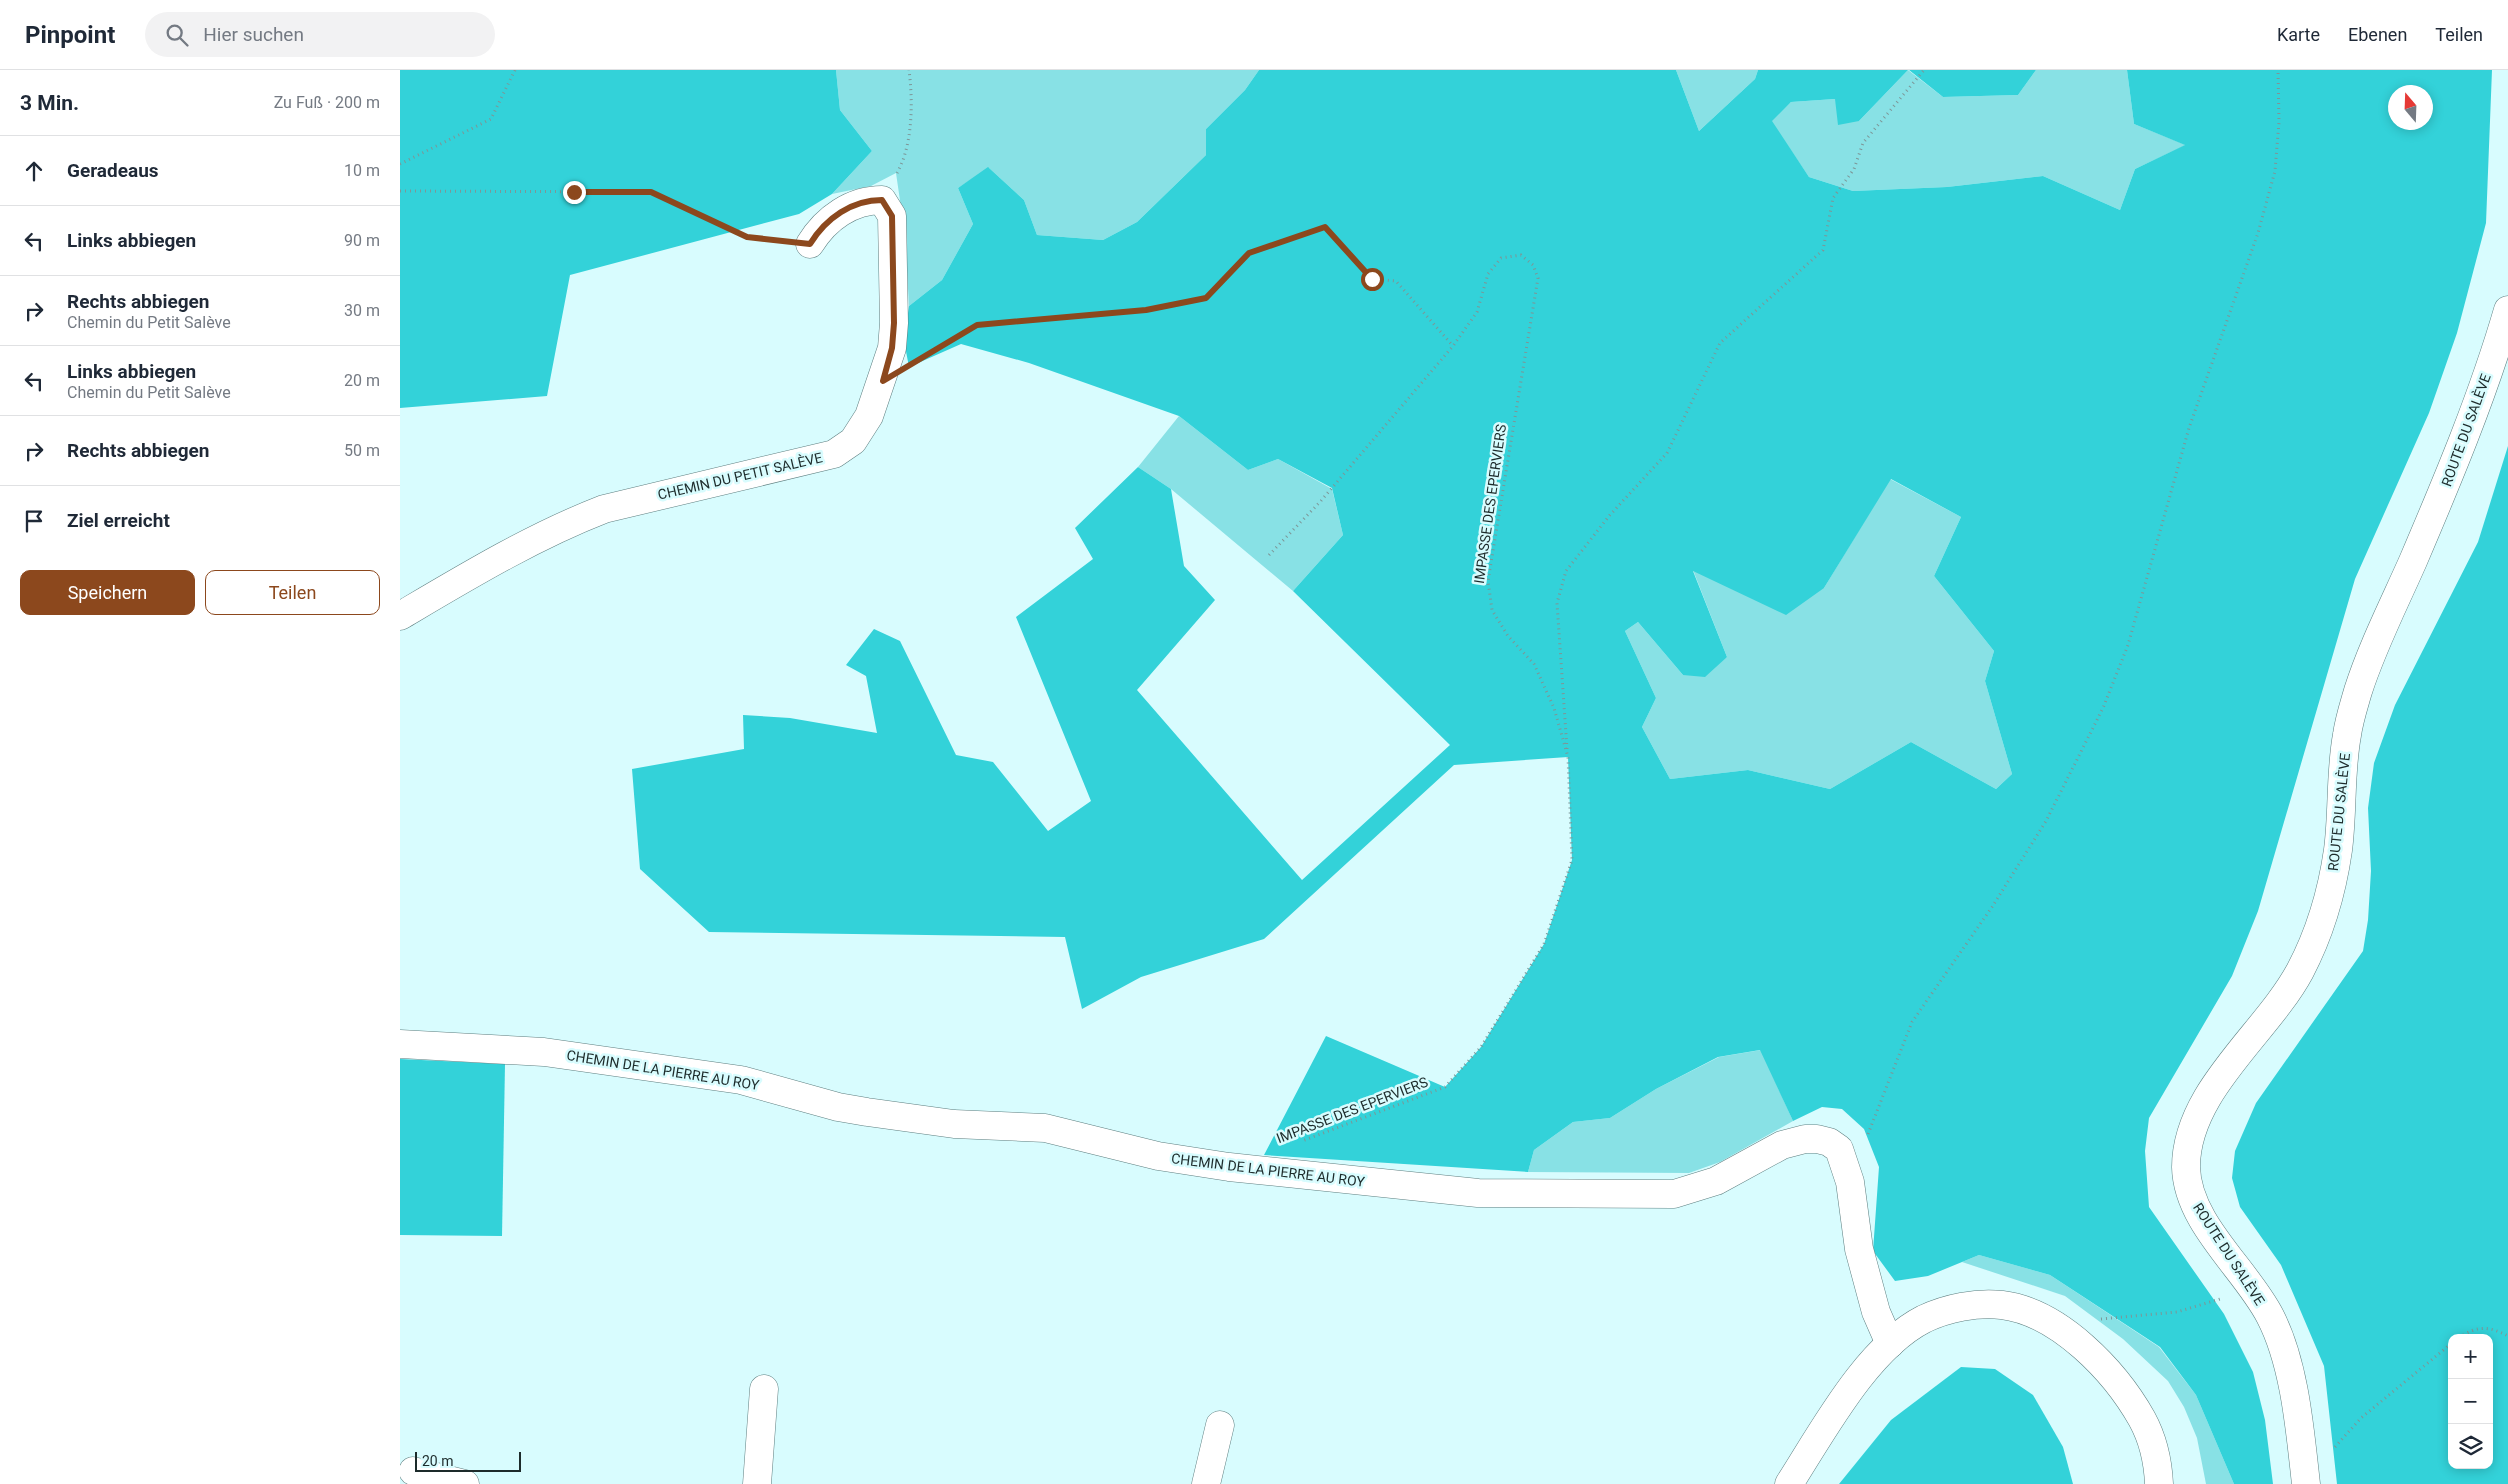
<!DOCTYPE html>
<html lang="de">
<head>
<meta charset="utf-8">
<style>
  :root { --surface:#fff; --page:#f2f2f3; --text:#1f2937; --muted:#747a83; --line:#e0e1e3; --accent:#8c481d }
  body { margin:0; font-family:Roboto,sans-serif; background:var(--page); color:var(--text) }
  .controls { position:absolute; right:15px; bottom:15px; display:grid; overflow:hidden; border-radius:10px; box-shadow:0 2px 12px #0003 }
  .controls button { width:45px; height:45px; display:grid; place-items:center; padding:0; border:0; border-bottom:1px solid var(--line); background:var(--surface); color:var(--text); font:25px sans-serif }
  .compass { position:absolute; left:1988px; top:15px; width:45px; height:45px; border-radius:50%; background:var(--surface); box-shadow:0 2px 12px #0003; rotate:341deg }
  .scale { position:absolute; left:15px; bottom:12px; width:106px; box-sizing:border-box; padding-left:5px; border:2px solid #1d2b2b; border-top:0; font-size:14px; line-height:18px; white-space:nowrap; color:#1d2b2b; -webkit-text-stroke:4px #d8fcfe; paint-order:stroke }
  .stop { position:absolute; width:15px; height:15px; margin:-11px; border:4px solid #8c481d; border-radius:50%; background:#fff }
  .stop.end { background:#8c481d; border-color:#fff; box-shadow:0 1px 5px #0008 }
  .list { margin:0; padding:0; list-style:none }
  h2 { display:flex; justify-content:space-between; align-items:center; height:65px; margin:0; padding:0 20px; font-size:21px }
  h2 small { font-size:16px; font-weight:400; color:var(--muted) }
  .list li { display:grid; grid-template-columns:32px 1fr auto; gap:15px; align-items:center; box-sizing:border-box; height:70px; padding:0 20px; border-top:1px solid var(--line) }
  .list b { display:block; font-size:19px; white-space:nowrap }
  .list p { margin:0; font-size:16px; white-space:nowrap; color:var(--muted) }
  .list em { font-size:16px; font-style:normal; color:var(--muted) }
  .actions { display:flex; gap:10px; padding:15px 20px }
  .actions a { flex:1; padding:11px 0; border:1px solid var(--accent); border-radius:10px; text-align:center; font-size:18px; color:var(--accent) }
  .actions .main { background:var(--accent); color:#fff }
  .icon { flex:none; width:28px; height:28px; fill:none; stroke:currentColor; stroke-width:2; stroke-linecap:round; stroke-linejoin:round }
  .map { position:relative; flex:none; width:2108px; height:1414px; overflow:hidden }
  header { display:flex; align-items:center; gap:30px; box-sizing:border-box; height:70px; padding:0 25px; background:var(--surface); border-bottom:1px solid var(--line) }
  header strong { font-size:24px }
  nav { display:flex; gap:28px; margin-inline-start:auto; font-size:18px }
  .search { width:350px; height:45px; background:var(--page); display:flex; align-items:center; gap:12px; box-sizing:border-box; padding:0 18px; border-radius:28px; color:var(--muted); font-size:19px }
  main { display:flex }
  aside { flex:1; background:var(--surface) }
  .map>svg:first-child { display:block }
  .green { fill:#88e1e5 }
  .forest { fill:#33d2d9; fill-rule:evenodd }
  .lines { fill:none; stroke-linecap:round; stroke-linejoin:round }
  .minor-casing { stroke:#5e7f80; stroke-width:29 }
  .tertiary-casing { stroke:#5e7f80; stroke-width:29 }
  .path { stroke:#7d9697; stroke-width:3; stroke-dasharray:1 4; stroke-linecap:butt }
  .minor { stroke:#fff; stroke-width:28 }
  .tertiary { stroke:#fff; stroke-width:28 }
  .route { stroke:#8c481d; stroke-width:6 }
  .labels { text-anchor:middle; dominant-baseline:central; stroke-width:5; stroke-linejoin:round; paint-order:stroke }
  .street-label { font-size:14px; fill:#1d2b2b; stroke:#d8fcfe }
</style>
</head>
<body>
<header>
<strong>Pinpoint</strong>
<div class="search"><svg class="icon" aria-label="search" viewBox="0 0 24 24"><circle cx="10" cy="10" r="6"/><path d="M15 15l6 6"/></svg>Hier suchen</div>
<nav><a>Karte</a><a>Ebenen</a><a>Teilen</a></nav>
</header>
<main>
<aside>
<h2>3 Min.<small>Zu Fuß · 200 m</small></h2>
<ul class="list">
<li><svg class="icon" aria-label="ahead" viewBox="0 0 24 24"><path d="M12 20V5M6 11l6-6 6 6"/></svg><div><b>Geradeaus</b></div><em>10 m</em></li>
<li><svg class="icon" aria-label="left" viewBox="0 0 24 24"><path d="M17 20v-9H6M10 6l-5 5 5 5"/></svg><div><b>Links abbiegen</b></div><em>90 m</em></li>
<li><svg class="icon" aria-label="right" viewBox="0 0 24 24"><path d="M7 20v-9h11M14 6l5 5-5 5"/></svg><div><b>Rechts abbiegen</b><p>Chemin du Petit Salève</p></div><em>30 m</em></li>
<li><svg class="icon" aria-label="left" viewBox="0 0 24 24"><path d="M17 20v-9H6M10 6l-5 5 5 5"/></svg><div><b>Links abbiegen</b><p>Chemin du Petit Salève</p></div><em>20 m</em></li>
<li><svg class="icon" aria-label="right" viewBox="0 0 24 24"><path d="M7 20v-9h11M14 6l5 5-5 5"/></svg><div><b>Rechts abbiegen</b></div><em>50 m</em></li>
<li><svg class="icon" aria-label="arrive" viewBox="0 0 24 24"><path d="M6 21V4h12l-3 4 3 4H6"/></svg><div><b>Ziel erreicht</b></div></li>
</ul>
<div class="actions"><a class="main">Speichern</a><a>Teilen</a></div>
</aside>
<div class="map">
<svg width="2108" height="1414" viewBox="0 0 2108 1414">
  <rect width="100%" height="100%" fill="#d8fcfe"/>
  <g class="green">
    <path d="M 436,0 L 859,0 L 845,20 L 806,59 L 806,85 L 737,152 L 703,170 L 637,165 L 624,130 L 589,98 L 558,118 L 573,154 L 542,210 L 509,236 L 505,165 L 496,103 L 471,116 L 432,124 L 472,81 L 440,40 Z"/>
    <path d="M 1276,0 L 1358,0 L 1355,9 L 1299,61 Z"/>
    <path d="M 1508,0 L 1543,27 L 1618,25 L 1636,0 L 1727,0 L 1734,54 L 1786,75 L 1735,99 L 1720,140 L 1643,106 L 1547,117 L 1453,121 L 1409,107 L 1371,51 L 1391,32 L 1435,29 L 1459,51 Z"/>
    <path d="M 779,346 L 848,400 L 878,389 L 932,419 L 943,465 L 893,521 L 771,419 L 738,397 Z"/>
    <path d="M 1490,409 L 1561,447 L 1534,506 L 1594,581 L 1585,611 L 1612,704 L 1596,719 L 1511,672 L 1430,719 L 1348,700 L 1270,709 L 1242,657 L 1256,628 L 1225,561 L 1238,552 L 1283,605 L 1327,587 L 1293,500 L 1424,518 Z"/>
    <path d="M 1361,980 L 1393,1051 L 1320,1092 L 1289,1103 L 1128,1102 L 1134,1080 L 1173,1052 L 1210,1048 L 1256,1019 L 1319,987 Z"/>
    <path d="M 1579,1185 L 1650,1205 L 1759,1277 L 1796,1325 L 1834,1414 L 1806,1414 L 1797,1368 L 1784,1337 L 1768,1311 L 1723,1269 L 1665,1226 L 1562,1192 Z"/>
  </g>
  <g class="forest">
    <path d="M 0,0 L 436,0 L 440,40 L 472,81 L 432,124 L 399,144 L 170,205 L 147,326 L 0,338 Z"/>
    <path d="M 859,0 L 1276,0 L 1299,61 L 1355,9 L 1358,0 L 1508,0 L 1459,51 L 1438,55 L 1435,29 L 1391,32 L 1372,51 L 1409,107 L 1453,121 L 1547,117 L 1643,106 L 1720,140 L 1735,99 L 1785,75 L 1734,54 L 1727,0 L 2092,0 L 2086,153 L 2057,263 L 2029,343 L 1955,509 L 1858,841 L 1832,906 L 1749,1048 L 1745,1081 L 1749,1137 L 1824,1244 L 1853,1302 L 1865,1350 L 1873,1414 L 1834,1414 L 1796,1325 L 1760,1277 L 1650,1205 L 1579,1185 L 1528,1206 L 1495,1211 L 1473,1181 L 1479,1097 L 1464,1059 L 1442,1039 L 1422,1037 L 1393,1051 L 1360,980 L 1318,987 L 1256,1019 L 1210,1048 L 1173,1052 L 1134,1080 L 1128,1102 L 864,1085 L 926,966 L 1045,1017 L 1081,977 L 1144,874 L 1172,790 L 1168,687 L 1054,695 L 864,869 L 741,907 L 682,939 L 665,867 L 309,862 L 240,799 L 232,699 L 344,679 L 343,645 L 390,648 L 477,663 L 466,606 L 446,595 L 474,559 L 500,571 L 556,685 L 593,692 L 648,761 L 691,731 L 616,547 L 693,489 L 675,458 L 738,397 L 771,419 L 784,496 L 815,530 L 737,620 L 902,810 L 1050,675 L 893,521 L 943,465 L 932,418 L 878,389 L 848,400 L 779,346 L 629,293 L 561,274 L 509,297 L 504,271 L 509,236 L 542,210 L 573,154 L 558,118 L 588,97 L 624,130 L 637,165 L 703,170 L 737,152 L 806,85 L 806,59 L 845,20 ZM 1996,22 L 2026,22 L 2026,52 L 1996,52 ZM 1491,409 L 1561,447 L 1534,506 L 1594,581 L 1585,611 L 1612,704 L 1596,719 L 1511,672 L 1430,719 L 1348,700 L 1270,709 L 1242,657 L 1256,628 L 1225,561 L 1238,552 L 1283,605 L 1305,607 L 1327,587 L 1293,501 L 1386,545 L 1424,518 Z"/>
    <path d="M 1509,0 L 1636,0 L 1618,25 L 1543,27 Z"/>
    <path d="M 2108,376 L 2108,1414 L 1937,1414 L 1924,1296 L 1881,1195 L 1840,1137 L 1832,1108 L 1835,1081 L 1856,1033 L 1963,881 L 1968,850 L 1971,801 L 1968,738 L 1974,693 L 1995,635 L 2078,472 ZM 2052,1268 L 2089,1268 L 2089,1395 L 2052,1395 Z"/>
    <path d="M 0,989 L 105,994 L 102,1166 L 0,1165 Z"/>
    <path d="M 1561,1297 L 1595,1299 L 1633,1325 L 1663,1377 L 1673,1414 L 1439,1414 L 1491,1350 Z"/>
  </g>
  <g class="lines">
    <g class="minor-casing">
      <g id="minor">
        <path d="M 0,546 C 66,507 132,467 204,439 L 434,384 L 453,371 L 469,346 L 492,278 L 494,253 L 492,146 L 482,130 C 452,130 426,148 410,174"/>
        <path d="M 0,974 L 144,982 L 341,1010 L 438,1037 L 467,1042 L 554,1054 L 645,1058 L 758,1086 L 829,1097 L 1078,1123 L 1274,1124 L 1316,1111 L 1382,1075 L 1405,1069 L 1417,1069 L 1429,1072 L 1439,1079 L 1450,1112 L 1459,1179 L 1476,1242 L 1490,1274"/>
        <path d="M 13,1401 L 65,1414"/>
        <path d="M 357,1414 L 364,1319"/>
        <path d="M 806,1414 L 820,1355"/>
      </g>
    </g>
    <g class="tertiary-casing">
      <g id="tertiary">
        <path d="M 1389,1414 C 1423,1361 1467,1278 1524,1249 C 1547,1238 1577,1232 1602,1235 C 1659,1242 1715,1301 1742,1349 C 1753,1369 1758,1392 1759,1414"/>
        <path d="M 1906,1414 C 1900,1361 1895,1294 1870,1246 C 1846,1199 1787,1153 1786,1097 C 1786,1021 1866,964 1900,901 C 1920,863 1932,822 1938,780 C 1943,742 1940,702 1947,665 C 1949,650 1954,635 1958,621 C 1972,577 1994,534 2013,491 C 2048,409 2083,326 2108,240"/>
      </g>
    </g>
    <g class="path">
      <path d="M 0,94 L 91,49 L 115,0"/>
      <path d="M 497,103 C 513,75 513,31 509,0"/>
      <path d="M 0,121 L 251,122 L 347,167 L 380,171"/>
      <path d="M 524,286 L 577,255 L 746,240 L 806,227 L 849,183 L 925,157 L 973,209 L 996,211 L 1053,276"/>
      <path d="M 869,485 L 920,432 L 1053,276 L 1077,242 L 1088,204 L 1101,188 L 1121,185 L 1133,195 L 1138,208 L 1088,511 L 1092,540 L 1108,566 L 1134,594 L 1154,638 L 1168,687 L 1172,790 L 1144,874 L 1081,977 L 1045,1017 L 902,1071"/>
      <path d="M 1167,679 L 1157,533 L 1166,501 L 1209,446 L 1267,383 L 1320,273 L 1423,180 L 1433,128 L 1454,99 L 1463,73 L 1524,0"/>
      <path d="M 1468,1064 L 1512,952 L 1592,837 L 1646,751 L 1703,638 L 1728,575 L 1789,358 L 1858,163 L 1875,101 L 1879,52 L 1878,0"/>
      <path d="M 1701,1249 L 1777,1242 L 1820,1229"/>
      <path d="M 2059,1268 C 2077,1255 2089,1256 2108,1266"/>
      <path d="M 1935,1377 L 1961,1348 L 2052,1273"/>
    </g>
    <use href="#minor" class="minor"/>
    <use href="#tertiary" class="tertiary"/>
  </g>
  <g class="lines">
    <path class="route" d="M 174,122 L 251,122 L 347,167 L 410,174 C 426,148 452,130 482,130 L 492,146 L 494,253 L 492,278 L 483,311 L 577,255 L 746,240 L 806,228 L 849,183 L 925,157 L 972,209"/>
  </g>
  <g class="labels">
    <g class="street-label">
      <text transform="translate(2066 360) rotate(-70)">ROUTE DU SALÈVE</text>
      <text transform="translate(340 406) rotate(-13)">CHEMIN DU PETIT SALÈVE</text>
      <text transform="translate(1090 434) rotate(-82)">IMPASSE DES EPERVIERS</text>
      <text transform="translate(1939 742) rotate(-84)">ROUTE DU SALÈVE</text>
      <text transform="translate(263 1000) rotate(9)">CHEMIN DE LA PIERRE AU ROY</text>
      <text transform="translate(952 1040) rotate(-21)">IMPASSE DES EPERVIERS</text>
      <text transform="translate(868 1100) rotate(7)">CHEMIN DE LA PIERRE AU ROY</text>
      <text transform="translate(1829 1184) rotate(57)">ROUTE DU SALÈVE</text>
    </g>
  </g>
</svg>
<div class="controls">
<button>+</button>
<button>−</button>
<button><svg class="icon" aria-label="layers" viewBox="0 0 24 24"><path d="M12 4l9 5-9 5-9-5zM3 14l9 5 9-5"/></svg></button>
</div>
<svg class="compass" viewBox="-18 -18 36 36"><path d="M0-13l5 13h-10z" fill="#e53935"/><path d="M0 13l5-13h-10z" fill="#747a83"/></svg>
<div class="scale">20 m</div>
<div class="stop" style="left:972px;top:209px"></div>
<div class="stop end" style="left:174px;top:122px"></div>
</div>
</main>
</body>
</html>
